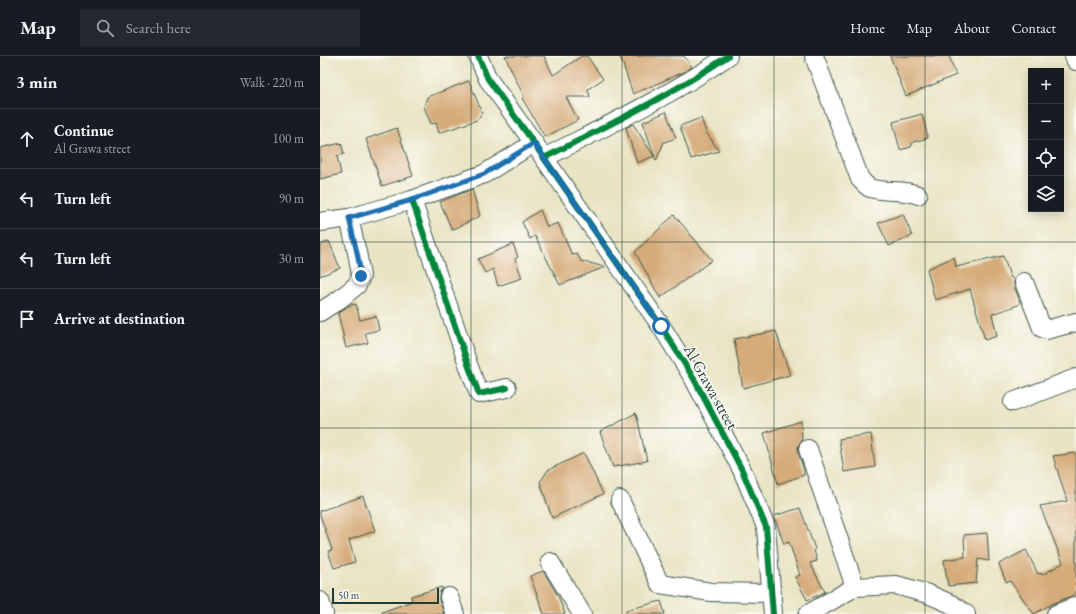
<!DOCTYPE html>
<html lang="en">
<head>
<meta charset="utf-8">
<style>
  :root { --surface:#171b24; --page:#242831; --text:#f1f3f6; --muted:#9ea1a6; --line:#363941 }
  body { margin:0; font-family:"EB Garamond",serif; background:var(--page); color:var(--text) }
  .controls { position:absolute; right:12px; top:12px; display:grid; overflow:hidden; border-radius:0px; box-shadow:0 2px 10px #0003 }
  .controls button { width:36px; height:36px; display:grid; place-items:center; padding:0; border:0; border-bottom:1px solid var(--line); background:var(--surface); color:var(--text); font:20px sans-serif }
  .scale { position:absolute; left:12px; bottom:10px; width:107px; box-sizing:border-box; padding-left:4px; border:2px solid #1f3d34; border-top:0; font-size:11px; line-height:14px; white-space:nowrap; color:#1f3d34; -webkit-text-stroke:3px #fdfcf7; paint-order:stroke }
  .stop { position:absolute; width:12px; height:12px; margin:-9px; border:3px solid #1f6fb2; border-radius:50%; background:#fff }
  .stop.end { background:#1f6fb2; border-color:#fff; box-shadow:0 1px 4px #0008 }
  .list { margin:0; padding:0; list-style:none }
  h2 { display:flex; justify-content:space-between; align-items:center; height:52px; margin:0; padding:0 16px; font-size:17px }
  h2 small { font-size:13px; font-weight:400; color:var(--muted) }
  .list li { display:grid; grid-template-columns:26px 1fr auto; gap:12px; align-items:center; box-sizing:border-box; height:60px; padding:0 16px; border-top:1px solid var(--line) }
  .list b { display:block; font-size:15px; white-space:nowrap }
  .list p { margin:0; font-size:13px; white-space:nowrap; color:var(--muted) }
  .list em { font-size:13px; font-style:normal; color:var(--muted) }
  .icon { flex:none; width:22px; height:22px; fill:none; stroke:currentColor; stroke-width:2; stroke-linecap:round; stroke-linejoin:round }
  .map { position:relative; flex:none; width:756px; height:558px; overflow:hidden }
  header { display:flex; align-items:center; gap:24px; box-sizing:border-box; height:56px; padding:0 20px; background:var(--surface); border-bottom:1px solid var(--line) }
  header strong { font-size:19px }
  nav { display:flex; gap:22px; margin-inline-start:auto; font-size:14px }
  .search { width:280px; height:36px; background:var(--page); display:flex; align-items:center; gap:10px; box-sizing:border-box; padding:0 14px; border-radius:0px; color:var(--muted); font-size:15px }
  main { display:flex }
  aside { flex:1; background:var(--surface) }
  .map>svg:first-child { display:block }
  .building { fill:#d5ab79 }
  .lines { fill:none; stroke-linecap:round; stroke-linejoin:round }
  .minor-casing { stroke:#3d564a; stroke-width:20 }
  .minor { stroke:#fff; stroke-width:18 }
  .cycleway-casing { stroke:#fdfcf7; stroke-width:8 }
  .cycleway { stroke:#00873e; stroke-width:6 }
  .route { stroke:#1f6fb2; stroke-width:5 }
  .grid { fill:none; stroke:#1f3d34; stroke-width:1; stroke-opacity:0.55 }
  .labels { text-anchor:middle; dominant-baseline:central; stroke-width:3; stroke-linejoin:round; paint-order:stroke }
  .street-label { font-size:16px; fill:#1f3d34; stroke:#fdfcf7 }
</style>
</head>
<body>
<header>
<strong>Map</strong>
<div class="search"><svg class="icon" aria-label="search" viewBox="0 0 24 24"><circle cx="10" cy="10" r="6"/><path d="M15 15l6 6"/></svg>Search here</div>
<nav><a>Home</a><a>Map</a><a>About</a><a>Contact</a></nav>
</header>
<main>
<aside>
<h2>3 min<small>Walk · 220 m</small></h2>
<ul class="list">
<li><svg class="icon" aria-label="ahead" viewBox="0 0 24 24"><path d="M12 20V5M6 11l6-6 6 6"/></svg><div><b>Continue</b><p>Al Grawa street</p></div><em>100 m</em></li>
<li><svg class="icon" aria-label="left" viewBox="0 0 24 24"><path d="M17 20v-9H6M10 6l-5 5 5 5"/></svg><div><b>Turn left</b></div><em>90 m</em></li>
<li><svg class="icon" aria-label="left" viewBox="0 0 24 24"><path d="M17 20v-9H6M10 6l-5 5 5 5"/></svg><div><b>Turn left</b></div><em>30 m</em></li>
<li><svg class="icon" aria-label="arrive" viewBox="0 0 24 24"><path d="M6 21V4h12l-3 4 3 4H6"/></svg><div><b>Arrive at destination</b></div></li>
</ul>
</aside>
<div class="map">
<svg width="756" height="558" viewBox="0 0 756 558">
  <rect width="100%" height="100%" fill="#fdfcf7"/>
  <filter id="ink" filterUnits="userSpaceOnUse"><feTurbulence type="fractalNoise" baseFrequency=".025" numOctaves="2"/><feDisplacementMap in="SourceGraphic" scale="8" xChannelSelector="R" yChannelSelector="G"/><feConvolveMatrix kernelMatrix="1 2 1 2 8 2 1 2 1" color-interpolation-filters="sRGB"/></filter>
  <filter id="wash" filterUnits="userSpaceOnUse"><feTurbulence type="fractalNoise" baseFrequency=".012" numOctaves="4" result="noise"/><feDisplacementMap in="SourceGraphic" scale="16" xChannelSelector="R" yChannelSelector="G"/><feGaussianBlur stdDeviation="0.9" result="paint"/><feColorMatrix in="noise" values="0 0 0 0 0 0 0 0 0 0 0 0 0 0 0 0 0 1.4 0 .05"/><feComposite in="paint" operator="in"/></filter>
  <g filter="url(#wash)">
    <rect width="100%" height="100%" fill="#e9e4c4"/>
    <g id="blocks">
      <g class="building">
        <path d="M 185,0 L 224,0 L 233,19 L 262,0 L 267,0 L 283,23 L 268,33 L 270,41 L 246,41 L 258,64 L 225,81 L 202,42 L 204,41 Z"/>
        <path d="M 300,0 L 364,0 L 372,11 L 364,16 L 313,38 Z"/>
        <path d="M 570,0 L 629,0 L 636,19 L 586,40 Z"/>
        <path d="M 149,25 L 162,57 L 157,64 L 119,77 L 116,67 L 111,68 L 104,51 L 107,41 Z"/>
        <path d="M 346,56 L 356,82 L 344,86 L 336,105 L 323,66 Z"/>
        <path d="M 602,58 L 608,82 L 593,86 L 591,91 L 580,94 L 573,66 Z"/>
        <path d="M 381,62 L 386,76 L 399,95 L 371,103 L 360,70 Z"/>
        <path d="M 313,68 L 334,100 L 317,107 L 306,72 Z"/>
        <path d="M 77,72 L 93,120 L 62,130 L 46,83 Z"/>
        <path d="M 21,87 L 24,98 L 17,100 L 21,118 L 0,123 L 0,92 Z"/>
        <path d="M 152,133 L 160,160 L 132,174 L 120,146 Z"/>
        <path d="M 220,154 L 227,171 L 238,167 L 252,199 L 257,198 L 261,205 L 285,211 L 240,229 L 215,180 L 210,183 L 202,166 Z"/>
        <path d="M 583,158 L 592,180 L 569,190 L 558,167 Z"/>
        <path d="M 354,159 L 392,204 L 340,242 L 315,196 Z"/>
        <path d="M 9,185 L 20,212 L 0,220 L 0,189 Z"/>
        <path d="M 193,188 L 198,201 L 195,203 L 202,222 L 178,230 L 173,213 L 165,217 L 158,203 Z"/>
        <path d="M 683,200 L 690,220 L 694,224 L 694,230 L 700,246 L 698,249 L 672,258 L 677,280 L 665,284 L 650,233 L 615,244 L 607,213 L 634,201 L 636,211 Z"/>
        <path d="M 36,248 L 40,264 L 56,260 L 59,274 L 45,277 L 48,287 L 26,292 L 18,257 L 28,250 Z"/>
        <path d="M 456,275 L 470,319 L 423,332 L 414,283 Z"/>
        <path d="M 316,357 L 327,405 L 293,411 L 280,376 Z"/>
        <path d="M 481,365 L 482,385 L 480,386 L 478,391 L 478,396 L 484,414 L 484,419 L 458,428 L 444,377 Z"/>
        <path d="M 551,378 L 555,411 L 524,416 L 519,383 Z"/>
        <path d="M 264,397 L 283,438 L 232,462 L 220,426 L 228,414 Z"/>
        <path d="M 756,397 L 756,538 L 732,548 L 714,558 L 690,525 L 686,526 L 679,508 L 706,494 L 718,518 L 721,517 L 722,519 L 743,507 L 720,450 L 747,445 L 733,400 Z"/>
        <path d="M 43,440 L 55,475 L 29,484 L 35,506 L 14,512 L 8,495 L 12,494 L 0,459 L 0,455 Z"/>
        <path d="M 480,452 L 495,493 L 494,494 L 497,505 L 490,507 L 505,536 L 487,544 L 475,521 L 480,519 L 469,486 L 464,488 L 454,460 Z"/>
        <path d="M 667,477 L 669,505 L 658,503 L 656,527 L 628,530 L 624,504 L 645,501 L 644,479 Z"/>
        <path d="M 223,515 L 238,540 L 245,558 L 224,558 L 210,520 Z"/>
        <path d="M 122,531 L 123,533 L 121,534 L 119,539 L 119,544 L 124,558 L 62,558 L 62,556 L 92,545 L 91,540 Z"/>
        <path d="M 341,545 L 345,558 L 306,558 L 306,554 Z"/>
      </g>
    </g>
  </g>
  <g filter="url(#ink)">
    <use href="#blocks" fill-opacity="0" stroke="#3d564a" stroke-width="1"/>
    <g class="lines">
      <g class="minor-casing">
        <g id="minor">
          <path d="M 158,0 L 168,23 L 214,87 L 224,102 L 341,270 L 374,323 L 422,414 L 446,471 L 453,558"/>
          <path d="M 494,0 L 540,123 C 543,126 546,130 550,132 C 566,137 583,133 598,139"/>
          <path d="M 754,0 L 756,5"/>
          <path d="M 224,102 C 286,70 350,40 408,0"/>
          <path d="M 92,144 L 149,311 L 159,338 L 187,332"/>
          <path d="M 0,166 L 29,162 L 92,144 L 164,118 L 214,87"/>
          <path d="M 704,226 L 722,272 L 726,274 L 756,266"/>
          <path d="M 0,256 L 20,243 L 37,229 L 41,220 L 38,201 L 29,162"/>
          <path d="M 693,346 L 756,322"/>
          <path d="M 488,393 L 535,531"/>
          <path d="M 300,444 L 340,528 L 391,536 L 452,537"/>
          <path d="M 230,506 L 262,558"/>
          <path d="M 129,541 L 135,558"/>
          <path d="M 0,545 L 4,558"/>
          <path d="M 488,558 L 535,531 L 576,529 L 608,538 L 631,548 L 646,558"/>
          <path d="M 736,558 L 756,550"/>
        </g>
      </g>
      <use href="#minor" class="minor"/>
      <g class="cycleway-casing">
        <g id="cycleway">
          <path d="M 158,0 L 168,23 L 214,87 L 224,102 L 341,270 L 374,323 L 422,414 L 446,471 L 453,558"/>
          <path d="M 224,102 C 286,70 350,40 408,0"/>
          <path d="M 92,144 L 149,311 L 159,338 L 187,332"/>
        </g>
      </g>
      <use href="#cycleway" class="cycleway"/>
    </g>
  </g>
  <g class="lines" filter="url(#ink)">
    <path class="route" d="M 41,220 L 38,201 L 29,162 L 92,144 L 164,118 L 214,87 L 224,102 L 341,270"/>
  </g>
  <path class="grid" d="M 151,0 L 151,558M 302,0 L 302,558M 454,0 L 454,558M 605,0 L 605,558M 0,186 L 756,186M 0,372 L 756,372"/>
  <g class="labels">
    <g class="street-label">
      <text transform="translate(391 331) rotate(61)">Al Grawa street</text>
    </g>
  </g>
</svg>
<div class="controls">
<button>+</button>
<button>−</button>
<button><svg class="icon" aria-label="locate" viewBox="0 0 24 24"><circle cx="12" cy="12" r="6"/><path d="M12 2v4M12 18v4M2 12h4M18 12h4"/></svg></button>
<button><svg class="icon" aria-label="layers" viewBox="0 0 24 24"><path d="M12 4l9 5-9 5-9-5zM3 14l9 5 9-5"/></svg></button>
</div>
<div class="scale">50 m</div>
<div class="stop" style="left:341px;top:270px"></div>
<div class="stop end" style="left:41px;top:220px"></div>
</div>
</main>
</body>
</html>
